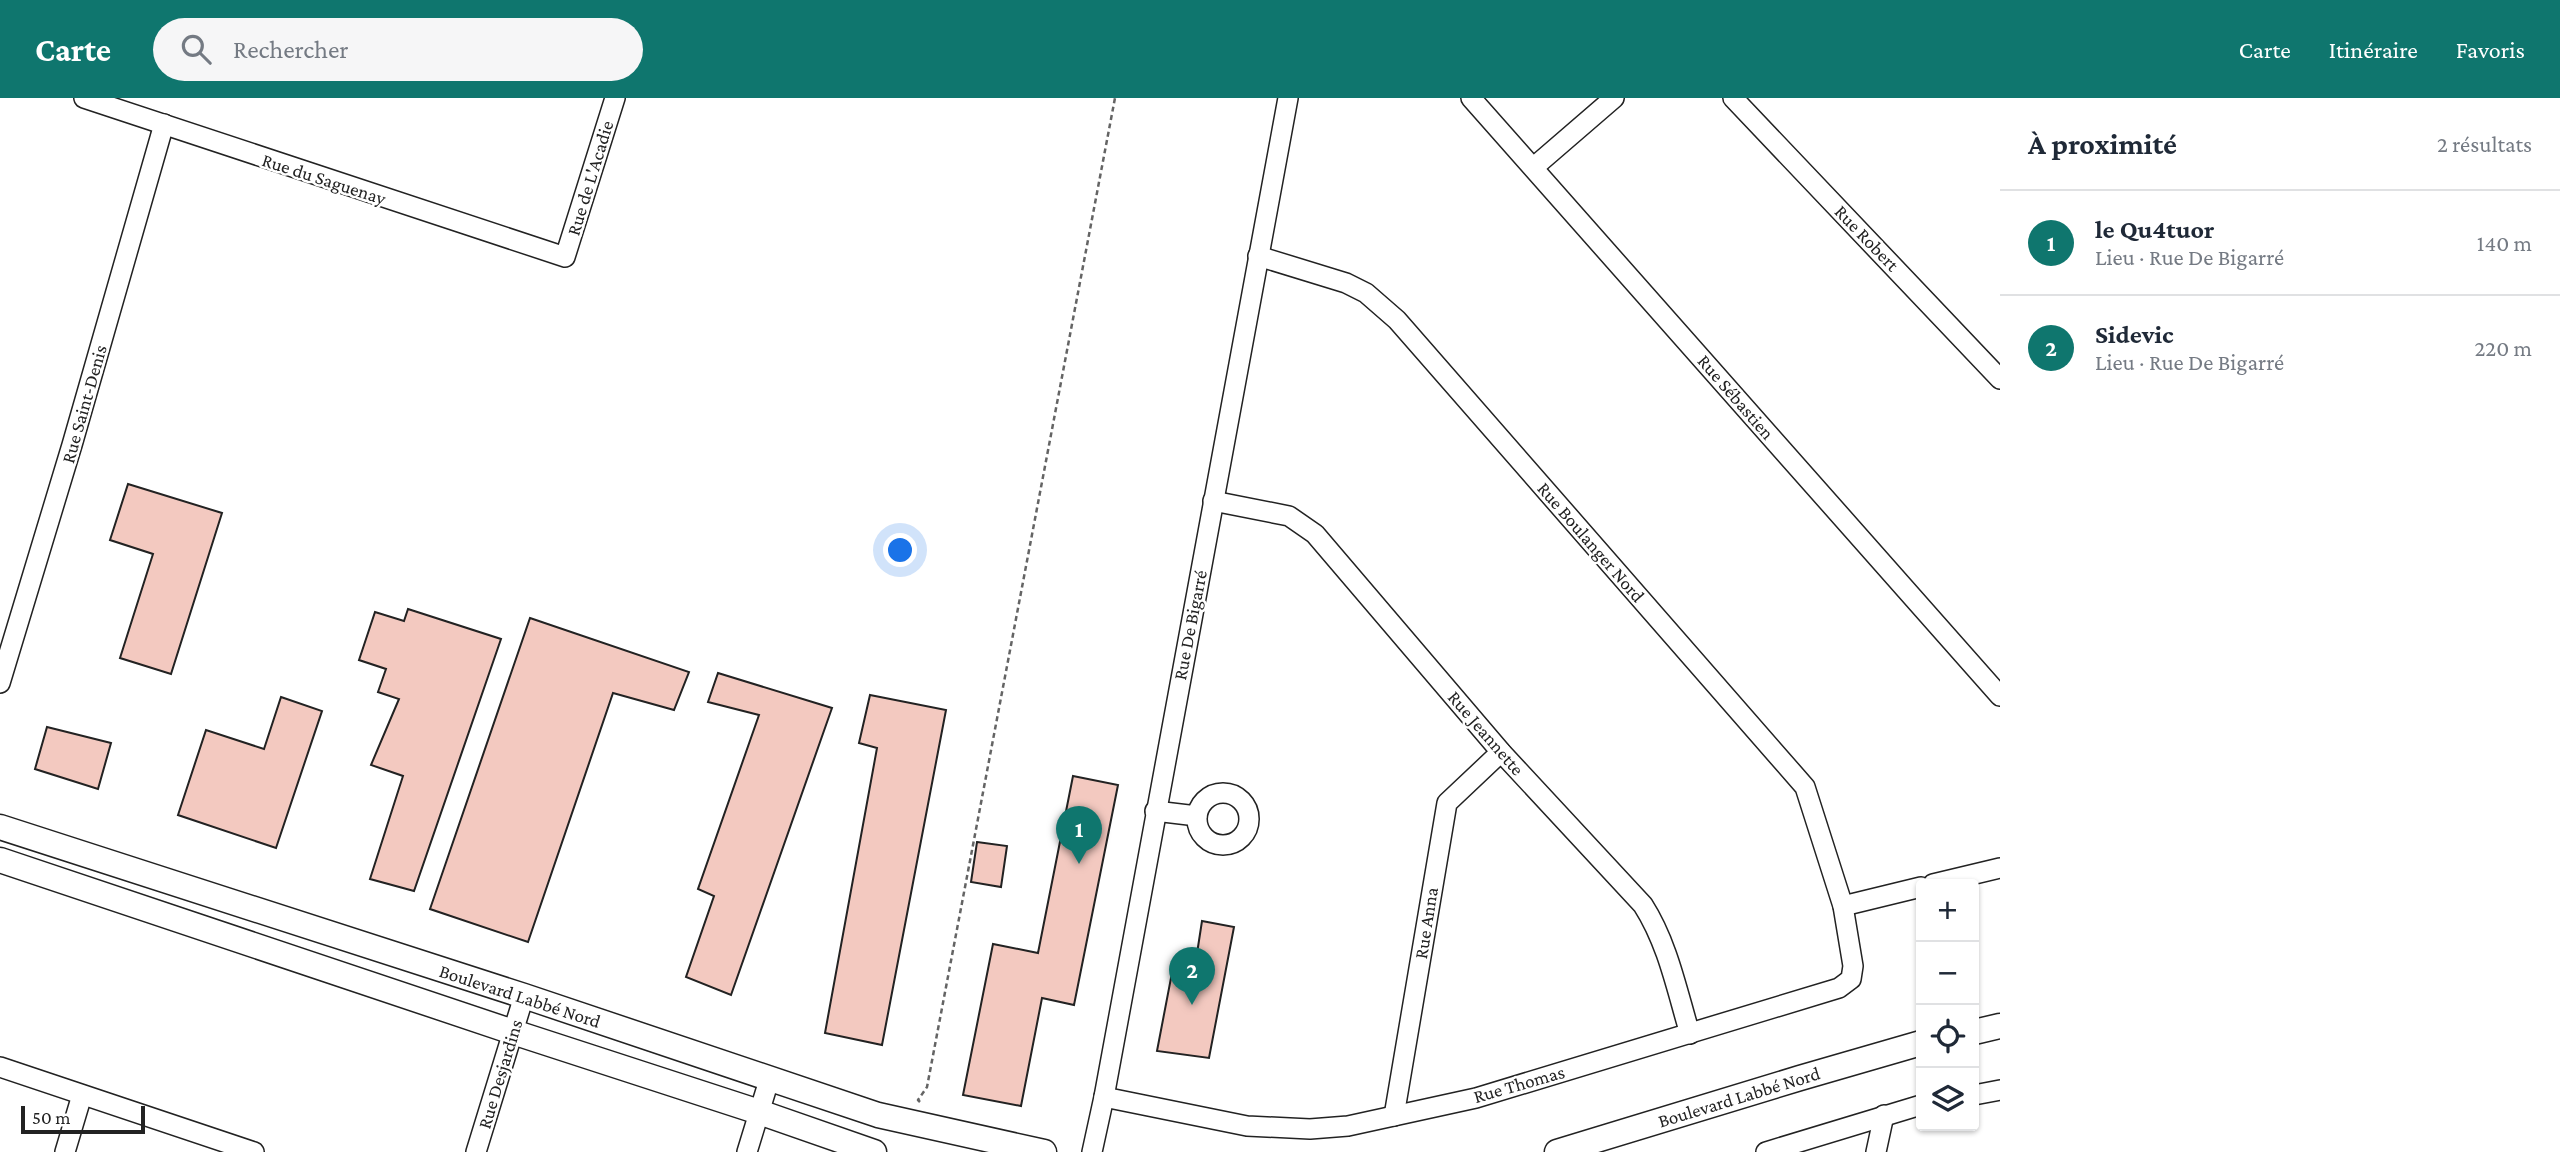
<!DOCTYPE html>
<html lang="fr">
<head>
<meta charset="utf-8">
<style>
  :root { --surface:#fff; --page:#f6f6f7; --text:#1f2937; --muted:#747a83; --line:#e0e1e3; --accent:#0f766e }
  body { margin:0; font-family:"Crimson Pro",serif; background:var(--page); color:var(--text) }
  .controls { position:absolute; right:21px; bottom:21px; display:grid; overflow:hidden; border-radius:7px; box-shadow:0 2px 5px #0004 }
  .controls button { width:63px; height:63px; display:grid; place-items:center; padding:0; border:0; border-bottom:2px solid var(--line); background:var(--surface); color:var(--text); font:35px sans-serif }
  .scale { position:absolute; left:21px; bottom:18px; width:124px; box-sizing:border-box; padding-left:7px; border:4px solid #222; border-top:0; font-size:19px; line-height:24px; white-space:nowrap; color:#222; -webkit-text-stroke:5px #fff; paint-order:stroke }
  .you { position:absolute; left:901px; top:453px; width:24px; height:24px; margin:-18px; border:5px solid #fff; border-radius:50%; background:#1a73e8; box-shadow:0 0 0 10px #1a73e833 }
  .badge { display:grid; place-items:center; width:46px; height:46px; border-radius:50%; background:var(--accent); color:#fff; font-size:23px; font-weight:700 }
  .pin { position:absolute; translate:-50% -58px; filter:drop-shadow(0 2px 4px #0008) }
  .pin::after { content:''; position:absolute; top:37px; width:24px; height:21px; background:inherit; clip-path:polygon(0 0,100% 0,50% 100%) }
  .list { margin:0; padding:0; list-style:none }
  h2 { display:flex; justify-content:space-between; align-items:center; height:91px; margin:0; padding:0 28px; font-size:30px }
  h2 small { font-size:23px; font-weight:400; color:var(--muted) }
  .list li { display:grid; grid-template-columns:46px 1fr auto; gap:21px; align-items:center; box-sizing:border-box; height:105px; padding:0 28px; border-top:2px solid var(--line) }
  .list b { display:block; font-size:26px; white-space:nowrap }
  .list p { margin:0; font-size:23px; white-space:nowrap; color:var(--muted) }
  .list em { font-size:23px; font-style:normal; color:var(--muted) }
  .icon { flex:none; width:38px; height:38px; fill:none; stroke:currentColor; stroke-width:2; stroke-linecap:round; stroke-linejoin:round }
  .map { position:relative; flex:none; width:2000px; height:1054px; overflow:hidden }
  header { display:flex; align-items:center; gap:42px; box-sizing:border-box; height:98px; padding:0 35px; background:var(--accent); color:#fff }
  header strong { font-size:33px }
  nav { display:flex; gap:38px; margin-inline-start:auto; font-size:24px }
  .search { width:490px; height:63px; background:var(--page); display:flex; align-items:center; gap:18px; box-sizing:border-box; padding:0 24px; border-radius:38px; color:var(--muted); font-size:26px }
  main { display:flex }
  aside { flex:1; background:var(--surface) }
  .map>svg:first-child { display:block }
  .building { fill:#f3c9c0; stroke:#222; stroke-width:2 }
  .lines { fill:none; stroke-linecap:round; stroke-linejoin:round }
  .minor-casing { stroke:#222; stroke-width:22 }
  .major-casing { stroke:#222; stroke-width:27 }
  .path { stroke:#646464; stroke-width:2.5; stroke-dasharray:5 3.5; stroke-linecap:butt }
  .minor { stroke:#fff; stroke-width:19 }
  .major { stroke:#fff; stroke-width:24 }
  .labels { text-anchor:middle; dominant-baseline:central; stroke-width:5; stroke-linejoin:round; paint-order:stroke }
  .street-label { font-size:19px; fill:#222; stroke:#fff }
</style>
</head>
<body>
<header>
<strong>Carte</strong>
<div class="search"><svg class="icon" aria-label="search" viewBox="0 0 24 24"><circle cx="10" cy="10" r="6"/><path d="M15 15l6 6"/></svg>Rechercher</div>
<nav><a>Carte</a><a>Itinéraire</a><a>Favoris</a></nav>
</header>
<main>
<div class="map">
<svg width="2000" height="1054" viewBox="0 0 2000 1054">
  <rect width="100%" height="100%" fill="#fff"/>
  <g class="building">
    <path d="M 128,386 L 222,415 L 171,576 L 120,560 L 153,456 L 110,442 Z"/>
    <path d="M 408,511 L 501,541 L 414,793 L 370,781 L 403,678 L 371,667 L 399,601 L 378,594 L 386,571 L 359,562 L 375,514 L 404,523 Z"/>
    <path d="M 530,520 L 689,574 L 674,612 L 613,595 L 528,844 L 430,811 Z"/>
    <path d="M 718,575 L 832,610 L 731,897 L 686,879 L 714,798 L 698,791 L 759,617 L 708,604 Z"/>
    <path d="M 870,597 L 946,612 L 882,947 L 825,935 L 877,650 L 859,645 Z"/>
    <path d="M 281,599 L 322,613 L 276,750 L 178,717 L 206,632 L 264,651 Z"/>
    <path d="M 47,629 L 111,645 L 98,691 L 35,671 Z"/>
    <path d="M 1073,678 L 1118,687 L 1074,907 L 1042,900 L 1021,1008 L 963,997 L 993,846 L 1038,855 Z"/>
    <path d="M 977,744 L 1007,748 L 1001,789 L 971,784 Z"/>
    <path d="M 1202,823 L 1234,829 L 1209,960 L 1157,953 L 1175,859 L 1196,862 Z"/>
  </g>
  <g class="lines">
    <g class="minor-casing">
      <g id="minor">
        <path d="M 84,0 L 565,159 L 615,0"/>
        <path d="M 1471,0 L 2000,598"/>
        <path d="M 1733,0 L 2000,281"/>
        <path d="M 1534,69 L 1614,0"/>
        <path d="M 1213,403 L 1289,418 L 1315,436 L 1501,654 L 1643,807 C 1668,846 1677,893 1690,936"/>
        <path d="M 0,585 L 72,347 L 164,26"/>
        <circle cx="1223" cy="721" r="26"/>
        <path d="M 1155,713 L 1197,718"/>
        <path d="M 1933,786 L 2000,770"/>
        <path d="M 1843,808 L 1921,789"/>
        <path d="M 0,969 L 254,1054"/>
        <path d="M 1974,997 L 2000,992"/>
        <path d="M 1104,999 L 1247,1028 L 1310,1031 L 1348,1028 L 1476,1000 L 1839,890 L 1851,881 L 1853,868 L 1843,808 L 1805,689 L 1397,222 L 1366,195 L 1346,185 L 1258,158"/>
        <path d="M 1394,1018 L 1447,705 L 1501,654"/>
        <path d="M 65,1054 L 82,997"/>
        <path d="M 476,1054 L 524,898"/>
        <path d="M 747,1054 L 770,979"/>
        <path d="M 1092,1054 L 1104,999 L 1288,0"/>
        <path d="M 1766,1054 L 1921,1007"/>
        <path d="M 1876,1054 L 1884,1017"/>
      </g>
    </g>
    <g class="major-casing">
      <g id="major">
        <path d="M 0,729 L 524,898 L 878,1017 L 1044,1054"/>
        <path d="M 0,762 L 513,934 L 759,1014 L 874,1054"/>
        <path d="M 1974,934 L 2000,928"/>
        <path d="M 1557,1054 L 1800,980 L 1921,945"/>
      </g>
    </g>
    <path class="path" d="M 920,1004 L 918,1002 L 927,989 L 1115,0"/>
    <use href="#minor" class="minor"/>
    <use href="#major" class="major"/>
  </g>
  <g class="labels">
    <g class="street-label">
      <text transform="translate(590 80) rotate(-73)">Rue de L'Acadie</text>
      <text transform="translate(324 81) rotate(18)">Rue du Saguenay</text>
      <text transform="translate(1867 140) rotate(46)">Rue Robert</text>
      <text transform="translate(1736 299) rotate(49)">Rue Sébastien</text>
      <text transform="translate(84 306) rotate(-74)">Rue Saint-Denis</text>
      <text transform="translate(1591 444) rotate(49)">Rue Boulanger Nord</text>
      <text transform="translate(1190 527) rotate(-79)">Rue De Bigarré</text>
      <text transform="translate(1486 635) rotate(49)">Rue Jeannette</text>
      <text transform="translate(1426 825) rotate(-81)">Rue Anna</text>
      <text transform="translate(520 898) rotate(18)">Boulevard Labbé Nord</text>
      <text transform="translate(500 976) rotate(-73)">Rue Desjardins</text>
      <text transform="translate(1519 986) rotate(-16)">Rue Thomas</text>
      <text transform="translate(1739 999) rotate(-17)">Boulevard Labbé Nord</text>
    </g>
  </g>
</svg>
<div class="controls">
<button>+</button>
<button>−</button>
<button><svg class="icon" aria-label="locate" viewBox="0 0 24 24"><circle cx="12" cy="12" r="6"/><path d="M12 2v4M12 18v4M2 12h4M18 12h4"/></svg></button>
<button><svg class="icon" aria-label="layers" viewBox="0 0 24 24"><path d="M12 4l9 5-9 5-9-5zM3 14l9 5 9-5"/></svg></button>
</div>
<div class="scale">50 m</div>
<div class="you"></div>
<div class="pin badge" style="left:1079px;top:766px">1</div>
<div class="pin badge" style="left:1192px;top:907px">2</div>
</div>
<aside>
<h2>À proximité<small>2 résultats</small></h2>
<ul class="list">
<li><span class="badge">1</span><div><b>le Qu4tuor</b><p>Lieu · Rue De Bigarré</p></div><em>140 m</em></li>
<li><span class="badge">2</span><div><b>Sidevic</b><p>Lieu · Rue De Bigarré</p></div><em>220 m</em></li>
</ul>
</aside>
</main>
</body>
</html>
